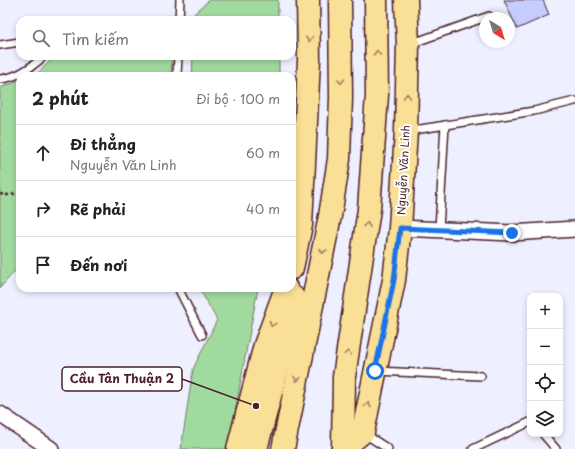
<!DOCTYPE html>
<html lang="vi">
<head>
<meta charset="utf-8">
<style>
  :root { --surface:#fff; --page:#f6f6f6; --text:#222; --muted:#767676; --line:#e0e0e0 }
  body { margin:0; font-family:"Playpen Sans",sans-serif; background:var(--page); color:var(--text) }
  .controls { position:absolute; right:12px; bottom:12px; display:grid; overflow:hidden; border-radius:8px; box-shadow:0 2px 6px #0003 }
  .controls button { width:36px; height:36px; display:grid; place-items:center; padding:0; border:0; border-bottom:1px solid var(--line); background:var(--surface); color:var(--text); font:20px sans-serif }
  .compass { position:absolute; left:479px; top:12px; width:36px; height:36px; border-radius:50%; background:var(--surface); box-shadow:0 2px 6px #0003; rotate:142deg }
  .stop { position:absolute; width:12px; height:12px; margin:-9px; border:3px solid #1a73e8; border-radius:50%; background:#fff }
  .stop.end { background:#1a73e8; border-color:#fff; box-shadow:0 1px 4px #0008 }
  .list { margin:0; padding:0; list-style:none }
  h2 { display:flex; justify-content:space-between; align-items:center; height:52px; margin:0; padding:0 16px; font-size:17px }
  h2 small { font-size:13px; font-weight:400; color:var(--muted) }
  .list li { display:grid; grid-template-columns:26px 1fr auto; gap:12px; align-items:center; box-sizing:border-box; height:56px; padding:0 16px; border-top:1px solid var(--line) }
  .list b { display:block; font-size:15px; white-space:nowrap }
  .list p { margin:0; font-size:13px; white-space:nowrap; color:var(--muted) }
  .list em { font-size:13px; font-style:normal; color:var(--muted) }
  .icon { flex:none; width:22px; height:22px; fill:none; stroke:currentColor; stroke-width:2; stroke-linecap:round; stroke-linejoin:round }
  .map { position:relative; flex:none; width:575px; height:449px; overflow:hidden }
  .search { position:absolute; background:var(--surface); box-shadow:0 2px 6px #0003; left:16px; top:16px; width:280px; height:44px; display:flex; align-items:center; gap:10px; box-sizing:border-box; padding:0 14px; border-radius:12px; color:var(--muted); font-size:15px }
  .panel { position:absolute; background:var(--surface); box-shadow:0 2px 6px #0003; left:16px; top:72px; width:280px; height:220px; border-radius:12px }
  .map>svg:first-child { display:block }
  .green { fill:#a1da9f; stroke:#767c65 }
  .building { fill:#c5cdff; stroke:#4a1f2b }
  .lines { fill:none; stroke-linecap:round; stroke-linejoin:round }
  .lane-casing { stroke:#4a1f2b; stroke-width:10 }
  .street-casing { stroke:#4a1f2b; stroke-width:18 }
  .primary-casing { stroke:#4a1f2b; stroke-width:25 }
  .highway-casing { stroke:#4a1f2b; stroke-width:25 }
  .path { stroke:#4a1f2b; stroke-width:2.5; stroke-dasharray:3 3; stroke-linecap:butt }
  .lane { stroke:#fff; stroke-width:7 }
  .street { stroke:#fff; stroke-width:15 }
  .primary { stroke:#fadf96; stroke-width:22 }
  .highway { stroke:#fadf96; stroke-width:22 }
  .oneway { stroke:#a27f60 }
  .route { stroke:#1a73e8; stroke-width:5 }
  .labels { text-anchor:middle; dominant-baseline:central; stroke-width:4; stroke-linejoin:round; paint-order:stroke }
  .street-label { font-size:11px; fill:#4a1f2b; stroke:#fff }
  .leader { fill:none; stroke:#4a1f2b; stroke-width:1.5 }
  .callout-dot { fill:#4a1f2b; stroke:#fff; stroke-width:1.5 }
  .callout { fill:#fff; stroke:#4a1f2b; stroke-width:1.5 }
  .callout-label { font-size:12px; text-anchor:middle; font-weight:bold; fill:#4a1f2b }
</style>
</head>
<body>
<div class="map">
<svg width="575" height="449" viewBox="0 0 575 449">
  <rect width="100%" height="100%" fill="#eef0ff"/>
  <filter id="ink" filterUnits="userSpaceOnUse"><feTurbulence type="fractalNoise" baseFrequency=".025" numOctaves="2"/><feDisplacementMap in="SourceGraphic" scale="8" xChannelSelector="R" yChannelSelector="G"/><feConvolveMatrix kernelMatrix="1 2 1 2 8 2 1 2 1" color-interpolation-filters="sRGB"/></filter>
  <g filter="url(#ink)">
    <g class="green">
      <path d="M 209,0 L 278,0 L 278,20 L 194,20 L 194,14 Z"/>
      <path d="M 55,56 L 172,56 L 171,76 L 30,76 L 39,72 Z"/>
      <path d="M 193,56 L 279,56 L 279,76 L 192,76 Z"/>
      <path d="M 20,80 L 20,265 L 0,288 L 0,88 Z"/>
      <path d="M 199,288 L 258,288 L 228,449 L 181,449 L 193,369 L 217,320 Z"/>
    </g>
    <path class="building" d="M 504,0 L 543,0 L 549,15 L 517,29 Z"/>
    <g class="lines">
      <g class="lane-casing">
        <g id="lane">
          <path d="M 179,20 L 180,0"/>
          <path d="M 410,44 L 489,16"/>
          <path d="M 0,45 L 20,42"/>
          <path d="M 177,76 L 178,56"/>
          <path d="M 0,79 C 17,78 32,67 44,56"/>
          <path d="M 408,131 L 534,111 L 575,101"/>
          <path d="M 439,229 L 445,125"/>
          <path d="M 178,288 L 202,335"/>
          <path d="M 377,371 L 481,376"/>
          <path d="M 365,434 L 388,449"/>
          <path d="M 543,434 L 556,449"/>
          <path d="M 473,449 L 530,422"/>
        </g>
      </g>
      <g class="street-casing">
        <g id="street">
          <path d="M 400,228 L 512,233 L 575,229"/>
          <path d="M 0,414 L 51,449"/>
        </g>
      </g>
      <g class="primary-casing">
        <g id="primary">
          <path d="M 292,268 L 301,225 L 309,60 L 308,0"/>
          <path d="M 343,448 L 363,432 L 394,280 L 400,228 L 406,131 L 408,45 L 406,0"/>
          <path d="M 238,449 L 265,345 L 286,288"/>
          <path d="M 256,449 L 294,305 L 293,297"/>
        </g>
      </g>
      <g class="highway-casing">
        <g id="highway">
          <path d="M 283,449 L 330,216 L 339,159 L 341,97 L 340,0"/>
          <path d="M 343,449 L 344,377 L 369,209 L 377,95 L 376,0"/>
        </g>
      </g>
      <path class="path" d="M 0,194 L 7,195 L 20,193"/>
      <use href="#lane" class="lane"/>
      <use href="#street" class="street"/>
      <use href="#primary" class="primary"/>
      <use href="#highway" class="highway"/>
    </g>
    <defs><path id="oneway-chevron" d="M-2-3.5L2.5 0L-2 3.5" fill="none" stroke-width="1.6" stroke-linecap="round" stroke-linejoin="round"/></defs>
    <g class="oneway">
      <use href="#oneway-chevron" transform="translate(309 39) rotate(89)"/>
      <use href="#oneway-chevron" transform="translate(377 53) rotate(-90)"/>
      <use href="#oneway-chevron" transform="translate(341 81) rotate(90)"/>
      <use href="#oneway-chevron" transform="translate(407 96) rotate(-89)"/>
      <use href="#oneway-chevron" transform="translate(367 225) rotate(-81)"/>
      <use href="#oneway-chevron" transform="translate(323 251) rotate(101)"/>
      <use href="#oneway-chevron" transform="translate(272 324) rotate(111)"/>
      <use href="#oneway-chevron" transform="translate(348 353) rotate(-82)"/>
      <use href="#oneway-chevron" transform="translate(297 379) rotate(101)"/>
      <use href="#oneway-chevron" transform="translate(368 405) rotate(-79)"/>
    </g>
  </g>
  <g class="lines" filter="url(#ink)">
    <path class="route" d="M 375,371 L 394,280 L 400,228 L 512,233"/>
  </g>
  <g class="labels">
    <g class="street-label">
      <text transform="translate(403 170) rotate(-87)">Nguyễn Văn Linh</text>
    </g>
  </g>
  <path class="leader" d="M256 406L182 379"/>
  <circle class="callout-dot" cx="256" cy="406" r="4"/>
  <rect class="callout" x="62" y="367" width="120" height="24" rx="4"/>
  <g class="callout-label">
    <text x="122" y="383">Cầu Tân Thuận 2</text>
  </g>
</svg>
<div class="controls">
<button>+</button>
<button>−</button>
<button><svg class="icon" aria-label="locate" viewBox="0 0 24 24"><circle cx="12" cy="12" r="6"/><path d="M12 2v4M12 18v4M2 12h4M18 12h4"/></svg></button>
<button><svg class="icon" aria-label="layers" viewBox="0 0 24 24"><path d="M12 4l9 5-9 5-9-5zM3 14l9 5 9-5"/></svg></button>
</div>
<svg class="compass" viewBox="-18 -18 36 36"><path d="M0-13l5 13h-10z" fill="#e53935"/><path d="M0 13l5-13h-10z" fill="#767676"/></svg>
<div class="stop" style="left:375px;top:371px"></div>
<div class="stop end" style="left:512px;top:233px"></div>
<div class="search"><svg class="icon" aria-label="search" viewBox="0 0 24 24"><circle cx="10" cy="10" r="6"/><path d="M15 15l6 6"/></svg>Tìm kiếm</div>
<section class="panel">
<h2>2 phút<small>Đi bộ · 100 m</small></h2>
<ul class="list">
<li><svg class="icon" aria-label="ahead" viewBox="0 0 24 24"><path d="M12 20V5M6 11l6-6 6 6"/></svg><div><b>Đi thẳng</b><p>Nguyễn Văn Linh</p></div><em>60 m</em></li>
<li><svg class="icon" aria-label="right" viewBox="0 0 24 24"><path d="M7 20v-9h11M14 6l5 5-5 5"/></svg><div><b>Rẽ phải</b></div><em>40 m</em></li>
<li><svg class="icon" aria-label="arrive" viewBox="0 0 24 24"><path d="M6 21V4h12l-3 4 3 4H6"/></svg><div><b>Đến nơi</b></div></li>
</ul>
</section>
</div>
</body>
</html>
